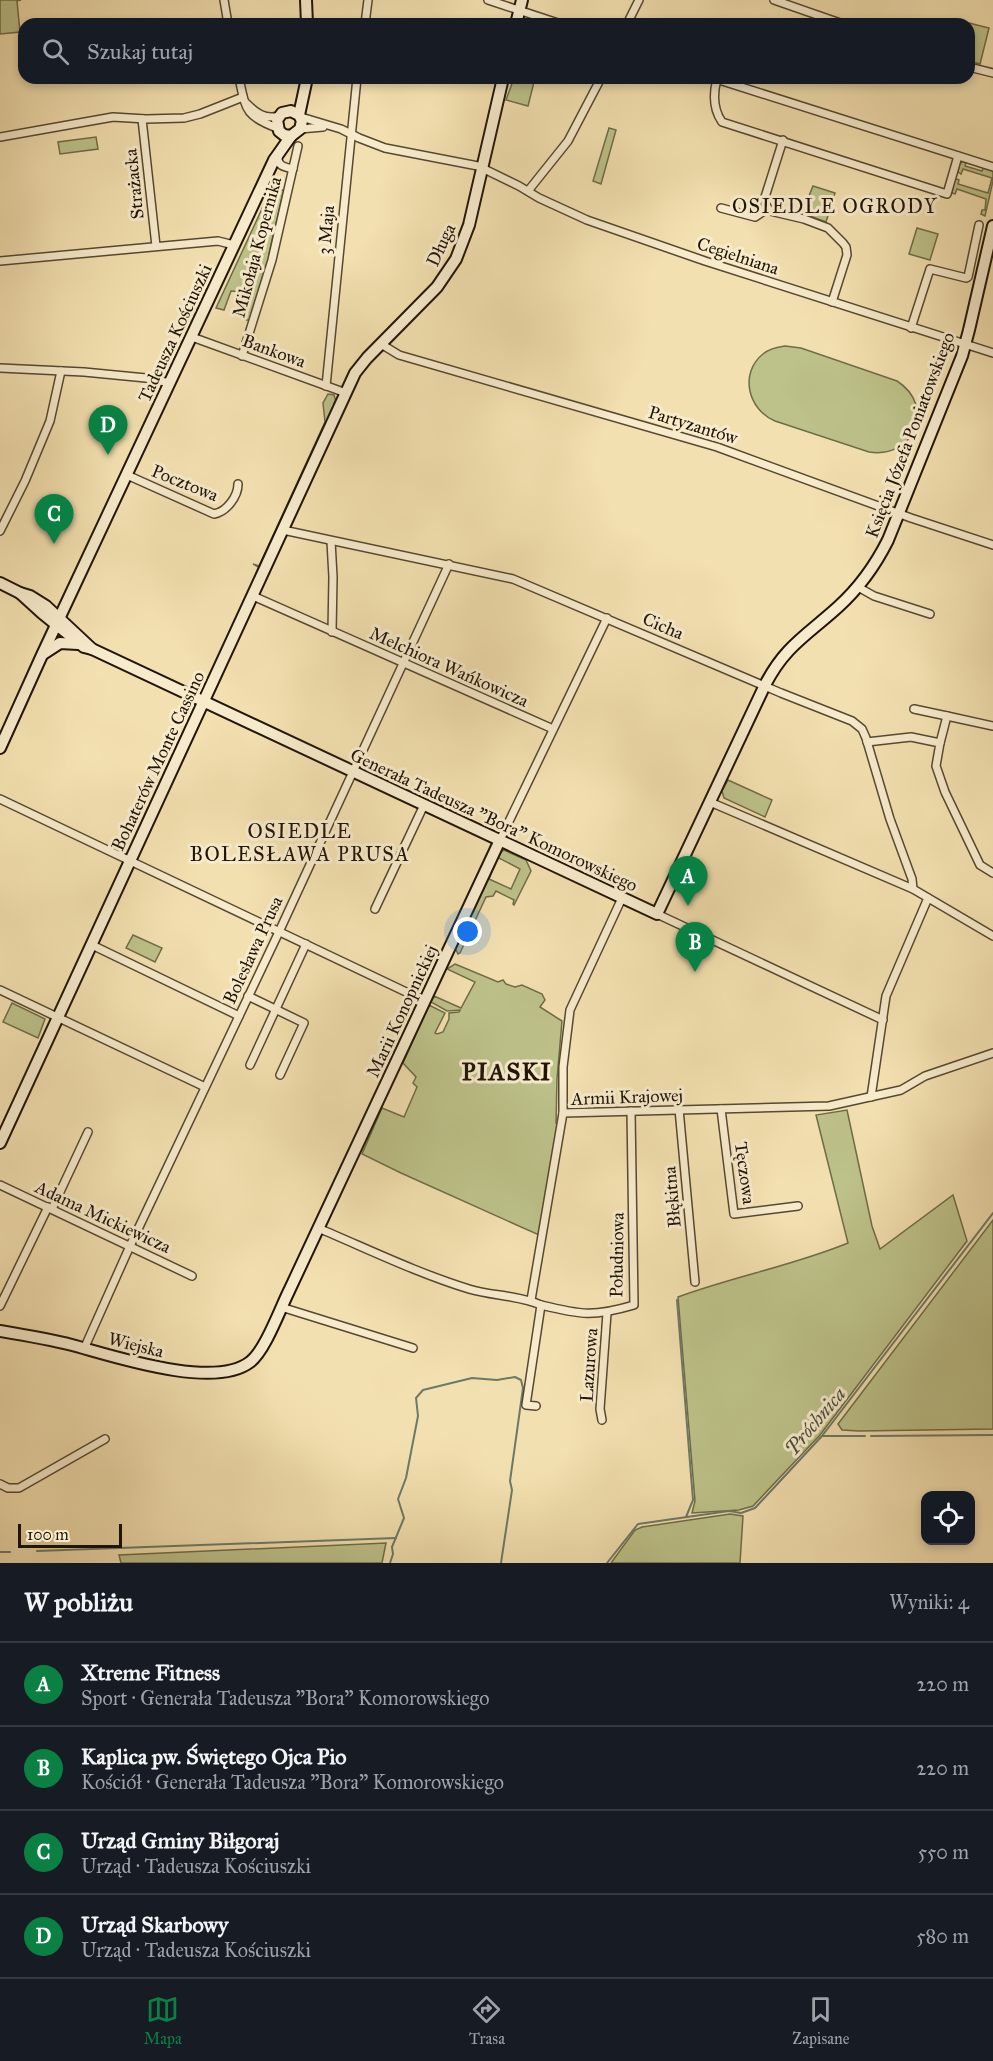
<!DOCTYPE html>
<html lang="pl">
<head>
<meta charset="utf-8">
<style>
  :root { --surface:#171b24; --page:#242831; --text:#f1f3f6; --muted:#9ea1a6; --line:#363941; --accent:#0b8043 }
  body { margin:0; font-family:"IM FELL Great Primer",serif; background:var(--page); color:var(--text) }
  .controls { position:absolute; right:18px; bottom:18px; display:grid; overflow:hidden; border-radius:12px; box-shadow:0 3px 9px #0003 }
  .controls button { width:54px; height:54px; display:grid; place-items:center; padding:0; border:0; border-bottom:2px solid var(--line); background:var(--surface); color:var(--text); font:30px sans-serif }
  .scale { position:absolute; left:18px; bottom:15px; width:104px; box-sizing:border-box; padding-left:6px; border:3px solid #211507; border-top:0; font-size:16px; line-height:21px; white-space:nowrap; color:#211507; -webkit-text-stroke:4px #f7ebcc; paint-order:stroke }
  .you { position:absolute; left:468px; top:932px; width:21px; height:21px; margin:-15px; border:4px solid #fff; border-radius:50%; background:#1a73e8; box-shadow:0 0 0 9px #1a73e833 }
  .badge { display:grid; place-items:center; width:39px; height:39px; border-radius:50%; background:var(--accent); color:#fff; font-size:20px; font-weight:700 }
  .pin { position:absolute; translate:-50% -50px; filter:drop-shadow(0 2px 3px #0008) }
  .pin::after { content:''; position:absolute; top:32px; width:21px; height:18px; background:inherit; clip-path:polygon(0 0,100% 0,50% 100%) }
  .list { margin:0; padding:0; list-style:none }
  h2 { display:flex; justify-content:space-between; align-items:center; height:78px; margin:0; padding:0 24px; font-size:26px }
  h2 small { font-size:20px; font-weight:400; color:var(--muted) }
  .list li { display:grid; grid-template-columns:39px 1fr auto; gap:18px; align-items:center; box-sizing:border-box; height:84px; padding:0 24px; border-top:2px solid var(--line) }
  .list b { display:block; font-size:22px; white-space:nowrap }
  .list p { margin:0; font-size:20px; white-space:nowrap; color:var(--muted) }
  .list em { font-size:20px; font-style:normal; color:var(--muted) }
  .icon { flex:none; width:33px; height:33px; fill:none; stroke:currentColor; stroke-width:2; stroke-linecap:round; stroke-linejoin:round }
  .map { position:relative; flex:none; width:993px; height:1563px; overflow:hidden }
  .search { position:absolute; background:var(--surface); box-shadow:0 3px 9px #0003; left:18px; right:18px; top:18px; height:66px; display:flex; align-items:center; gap:15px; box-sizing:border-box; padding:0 21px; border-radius:18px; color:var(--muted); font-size:22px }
  .sheet { height:414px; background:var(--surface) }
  nav { display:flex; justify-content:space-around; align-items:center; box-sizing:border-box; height:84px; border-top:2px solid var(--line); background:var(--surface); font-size:16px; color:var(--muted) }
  nav a { display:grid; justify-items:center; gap:3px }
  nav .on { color:var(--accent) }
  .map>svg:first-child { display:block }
  .green { fill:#bdc28a; stroke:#6f6c48; stroke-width:1.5 }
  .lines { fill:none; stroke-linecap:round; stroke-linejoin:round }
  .stream { stroke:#6b7a68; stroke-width:2 }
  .street-casing { stroke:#564831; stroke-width:10 }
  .secondary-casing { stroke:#211507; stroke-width:14 }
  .street { stroke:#f7ebcc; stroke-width:7 }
  .secondary { stroke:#f7ebcc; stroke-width:10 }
  .labels { text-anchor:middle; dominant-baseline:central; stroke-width:6; stroke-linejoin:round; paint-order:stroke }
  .street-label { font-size:18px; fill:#211507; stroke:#f7ebcc }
  .neighbourhood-label { font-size:20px; letter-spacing:1.5px; fill:#211507; stroke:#f7ebcc }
  .water-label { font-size:20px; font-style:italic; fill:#4c503f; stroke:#f7ebcc }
  .district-label { font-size:24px; font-weight:bold; letter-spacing:1.5px; fill:#211507; stroke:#f7ebcc }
</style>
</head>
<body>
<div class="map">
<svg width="993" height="1563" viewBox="0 0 993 1563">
  <rect width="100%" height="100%" fill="#f3e0b0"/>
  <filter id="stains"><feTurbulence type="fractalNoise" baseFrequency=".00333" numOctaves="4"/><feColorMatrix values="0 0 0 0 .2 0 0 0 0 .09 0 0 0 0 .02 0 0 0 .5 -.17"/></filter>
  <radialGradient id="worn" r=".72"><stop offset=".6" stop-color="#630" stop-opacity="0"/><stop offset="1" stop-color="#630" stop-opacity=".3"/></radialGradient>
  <g class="green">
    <path d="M 0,0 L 21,0 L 17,1 L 20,32 L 0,34 Z"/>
    <path d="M 969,23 L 989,28 L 980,64 L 969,61 Z"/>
    <path d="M 514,78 L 535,78 L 528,106 L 506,100 Z"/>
    <path d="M 609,128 L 616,130 L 601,184 L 593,181 Z"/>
    <path d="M 96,137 L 98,149 L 60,154 L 58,142 Z"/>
    <path d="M 962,162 L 966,162 L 965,166 L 982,171 L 984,167 L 993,170 L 993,181 L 985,216 L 981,214 L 982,210 L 985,210 L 986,199 L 957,189 L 955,194 L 952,193 L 954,181 L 957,179 L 959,180 L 958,184 L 988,193 L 992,178 L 963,169 L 961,174 L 958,172 L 959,165 Z"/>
    <path d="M 273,185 L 286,192 L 283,193 L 276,224 L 278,227 L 277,233 L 273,236 L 269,254 L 271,257 L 270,262 L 267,263 L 250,318 L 251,320 L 246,320 L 244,312 L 237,315 L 244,298 L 245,295 L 241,292 L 231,291 L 224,310 L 216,308 Z"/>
    <path d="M 813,186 L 835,193 L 826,222 L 802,213 Z"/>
    <path d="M 917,228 L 938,234 L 930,260 L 909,254 Z"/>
    <path d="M 785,346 L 801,348 L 897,381 C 936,406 915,459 869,452 L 775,421 C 748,410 739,373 763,354 C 769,349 777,347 785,346 Z"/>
    <path d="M 328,394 L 334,395 L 336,402 L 260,568 L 253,564 L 259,566 L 325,422 L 323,403 Z"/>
    <path d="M 728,780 L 772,800 L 765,817 L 724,798 L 722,791 Z"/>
    <path d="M 504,850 L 526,860 L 531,871 L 514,905 L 513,904 L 514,900 L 496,891 L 493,896 L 486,897 L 460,953 L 458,954 L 455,948 L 496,861 L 489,879 L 511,889 L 520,869 L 499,858 L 496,860 L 500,853 Z"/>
    <path d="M 133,935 L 162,948 L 155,962 L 126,948 Z"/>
    <path d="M 455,964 L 498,982 L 503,980 L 506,984 L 515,987 L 522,985 L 542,994 L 545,1000 L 540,1007 L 562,1021 L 557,1079 L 556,1123 L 558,1124 L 539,1235 L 401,1173 L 362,1154 L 382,1108 L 404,1117 L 417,1087 L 413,1083 L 416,1077 L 403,1063 L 429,1005 L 445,1013 L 435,1033 L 437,1034 L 443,1032 L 449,1019 L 449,1013 L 459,1012 L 460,1010 L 447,1011 L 431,1002 L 434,996 L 461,1008 L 475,982 L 447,969 Z"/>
    <path d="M 12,1003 L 45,1019 L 38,1038 L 3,1022 Z"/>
    <path d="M 847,1110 L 872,1226 L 880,1249 L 953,1195 L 967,1241 L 820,1435 L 753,1506 L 739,1510 L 692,1513 L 695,1501 L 678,1297 C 735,1276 792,1266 848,1243 L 816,1115 Z"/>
    <path d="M 993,1220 L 993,1429 L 859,1431 L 842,1430 L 838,1424 Z"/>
    <path d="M 730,1514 L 743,1516 L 740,1563 L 611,1563 L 635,1530 L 642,1527 Z"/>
    <path d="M 386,1543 L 382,1563 L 121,1563 L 119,1555 Z"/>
  </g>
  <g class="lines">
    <g class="stream">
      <path d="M 677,1300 L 693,1500 L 686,1517"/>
      <path d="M 823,1436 L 865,1436"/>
      <path d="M 871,1436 L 993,1435"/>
      <path d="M 37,1551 L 396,1538"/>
      <path d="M 0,1552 L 10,1552"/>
      <path d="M 390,1563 L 393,1554 L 392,1547 L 404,1518 L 398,1499 L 406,1478 L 418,1416 L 416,1398 L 423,1390 L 472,1378 L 497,1380 L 515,1377 L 521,1380 L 523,1388 L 510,1481 L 512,1490 L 501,1563"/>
      <path d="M 607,1563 L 638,1524 L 729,1511 L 741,1513 L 755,1508 L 822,1436 L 993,1213"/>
    </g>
    <g class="street-casing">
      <g id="street">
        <path d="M 224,0 L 228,24"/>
        <path d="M 488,0 L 561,24"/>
        <path d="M 774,0 L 843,24"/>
        <path d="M 365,24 L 368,0"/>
        <path d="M 627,24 L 639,0"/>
        <path d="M 969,67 L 993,73"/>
        <path d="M 239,78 C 246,110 245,116 277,128"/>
        <path d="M 716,79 L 993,167"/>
        <path d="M 717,79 C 713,94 713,109 722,122 L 947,194 L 958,156"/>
        <path d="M 246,103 C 255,112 265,120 278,116"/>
        <path d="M 301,117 L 341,129 L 359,138 L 385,148 L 478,166 L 519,186 L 539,198 L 587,220 L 705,261 L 993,353"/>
        <path d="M 142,119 L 156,246"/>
        <path d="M 300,129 L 323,127"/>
        <path d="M 0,137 L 113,117 L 146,119 L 184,118 L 200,114 L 243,97"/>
        <path d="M 783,140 L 765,197 L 765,204 L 770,211 L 804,219 L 828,228 L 843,243 L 846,247 L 847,255 L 832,302"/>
        <path d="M 278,156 C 277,166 284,167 293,169"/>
        <path d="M 528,191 L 568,141 L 601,78"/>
        <path d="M 721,208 L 755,217 L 767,209"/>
        <path d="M 0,261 L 218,241 L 234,245"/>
        <path d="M 911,328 L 930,269 L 966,278 L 968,277 L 979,225"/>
        <path d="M 192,337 L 346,393"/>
        <path d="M 381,344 L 399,355 L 717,447 L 911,518 L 993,545"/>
        <path d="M 242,356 L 272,260 L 298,146"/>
        <path d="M 0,368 L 84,372 L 146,378 L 170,383"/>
        <path d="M 326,386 L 357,78"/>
        <path d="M 127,475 L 214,514 C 226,512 238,497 238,484"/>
        <path d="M 283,530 L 513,579 L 781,693 L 852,721 L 862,729 L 866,738 L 890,819 L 912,879 L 913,889"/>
        <path d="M 0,531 L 25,481 L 50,421 L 61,371"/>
        <path d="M 331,541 L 333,577 L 332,632"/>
        <path d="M 858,587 L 874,596 L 930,614"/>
        <path d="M 253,596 L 553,729"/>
        <path d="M 914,709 L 947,716"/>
        <path d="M 867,742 L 911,737 L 940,743 L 936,766 L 945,792 L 980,865 L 993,873"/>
        <path d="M 940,743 L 947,716 L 993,726"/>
        <path d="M 0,799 L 425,1001"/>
        <path d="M 710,802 L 913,889 L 993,936"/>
        <path d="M 500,840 L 607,618"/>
        <path d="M 375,909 L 424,805"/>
        <path d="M 657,914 L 883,1020"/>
        <path d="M 92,945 L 239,1016"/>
        <path d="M 0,990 L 205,1087"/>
        <path d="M 248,996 L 304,1023 L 280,1075"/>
        <path d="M 250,1065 L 306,944"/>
        <path d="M 871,1097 L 886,996 L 928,898"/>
        <path d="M 679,1109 L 695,1282"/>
        <path d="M 721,1109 L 734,1214 L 798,1206"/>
        <path d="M 563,1113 L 563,1067 L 570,1010 L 622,898"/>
        <path d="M 0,1185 L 192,1276"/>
        <path d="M 52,1209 L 88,1132"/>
        <path d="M 318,1228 C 368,1249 417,1273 469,1289 C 492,1296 518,1295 541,1305 L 526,1405 L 536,1406"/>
        <path d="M 531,1300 L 563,1113 L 829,1106 L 901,1090 L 925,1076 L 993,1053"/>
        <path d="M 541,1305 C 582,1315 593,1317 634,1305 L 631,1111"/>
        <path d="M 0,1306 L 48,1207"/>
        <path d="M 281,1307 L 413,1348"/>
        <path d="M 84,1349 L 130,1246 L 278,934 L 449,564"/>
        <path d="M 602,1420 L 600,1409 L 607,1313"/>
        <path d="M 0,1484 L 8,1488 L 19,1488 L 105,1439"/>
      </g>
    </g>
    <g class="secondary-casing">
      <g id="secondary">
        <path d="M 306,0 L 307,24"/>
        <path d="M 516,24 L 522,0"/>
        <path d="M 299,115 L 291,111 L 282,113 L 277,120 L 279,131 L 284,135 L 291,136 L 300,129 L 302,121 L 299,115 L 307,78"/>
        <path d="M 0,583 L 20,593 L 30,596 L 46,606 L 92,649"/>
        <path d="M 20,593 L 42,613 L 84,647 L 92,649 L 657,914 L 765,685 C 785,646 806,636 838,607 C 859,588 875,566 888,540 L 962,356 L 969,330 L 993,226"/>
        <path d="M 43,654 L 60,643 L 78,644"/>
        <path d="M 0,748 L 42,655 L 274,160 L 291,136"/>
        <path d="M 0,1143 L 355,373 L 367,358 L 437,287 L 456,259 L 469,225 L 503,78"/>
        <path d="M 0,1331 C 24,1335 48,1339 72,1345 C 113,1356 214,1390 250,1362 C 265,1351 280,1309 289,1291 L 500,840"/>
      </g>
    </g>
    <use href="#street" class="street"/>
    <use href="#secondary" class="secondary"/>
  </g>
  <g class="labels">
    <g class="street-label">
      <text transform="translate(134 184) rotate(-96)">Strażacka</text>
      <text transform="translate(326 230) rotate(-85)">3 Maja</text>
      <text transform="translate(441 245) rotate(-65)">Długa</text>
      <text transform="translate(257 247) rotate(-75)">Mikołaja Kopernika</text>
      <text transform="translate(738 256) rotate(18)">Cegielniana</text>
      <text transform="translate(175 333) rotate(-65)">Tadeusza Kościuszki</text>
      <text transform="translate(274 351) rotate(20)">Bankowa</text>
      <text transform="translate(693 425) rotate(17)">Partyzantów</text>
      <text transform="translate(910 435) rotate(-69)">Księcia Józefa Poniatowskiego</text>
      <text transform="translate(185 483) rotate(22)">Pocztowa</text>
      <text transform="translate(663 626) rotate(23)">Cicha</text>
      <text transform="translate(449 667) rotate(24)">Melchiora Wańkowicza</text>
      <text transform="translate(158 761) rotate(-65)">Bohaterów Monte Cassino</text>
      <text transform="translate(494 820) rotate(25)">Generała Tadeusza "Bora" Komorowskiego</text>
      <text transform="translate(253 950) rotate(-65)">Bolesława Prusa</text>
      <text transform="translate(402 1011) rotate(-65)">Marii Konopnickiej</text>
      <text transform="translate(627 1097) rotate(-2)">Armii Krajowej</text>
      <text transform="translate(745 1173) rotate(82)">Tęczowa</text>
      <text transform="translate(672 1197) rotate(-95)">Błękitna</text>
      <text transform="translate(103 1217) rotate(25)">Adama Mickiewicza</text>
      <text transform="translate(617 1255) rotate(-89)">Południowa</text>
      <text transform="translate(136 1345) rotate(14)">Wiejska</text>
      <text transform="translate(589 1365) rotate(-86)">Lazurowa</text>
    </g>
    <g class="neighbourhood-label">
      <text x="835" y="206">OSIEDLE OGRODY</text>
      <text x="300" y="831">OSIEDLE<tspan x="300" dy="23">BOLESŁAWA PRUSA</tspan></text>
    </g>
    <g class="water-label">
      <text transform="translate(815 1421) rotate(-50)">Próchnica</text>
    </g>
    <g class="district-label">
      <text x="507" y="1072">PIASKI</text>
    </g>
  </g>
  <rect width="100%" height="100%" filter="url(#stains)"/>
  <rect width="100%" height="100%" fill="url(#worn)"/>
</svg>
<div class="controls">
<button><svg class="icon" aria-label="locate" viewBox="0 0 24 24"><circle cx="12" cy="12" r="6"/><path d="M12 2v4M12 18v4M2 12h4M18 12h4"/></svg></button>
</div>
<div class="scale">100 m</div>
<div class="you"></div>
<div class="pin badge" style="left:688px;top:906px">A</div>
<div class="pin badge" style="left:695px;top:972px">B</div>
<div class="pin badge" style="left:54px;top:544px">C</div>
<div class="pin badge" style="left:108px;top:455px">D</div>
<div class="search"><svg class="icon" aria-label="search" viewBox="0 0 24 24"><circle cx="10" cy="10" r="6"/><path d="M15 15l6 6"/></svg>Szukaj tutaj</div>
</div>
<section class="sheet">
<h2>W pobliżu<small>Wyniki: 4</small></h2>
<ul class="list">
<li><span class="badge">A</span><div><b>Xtreme Fitness</b><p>Sport · Generała Tadeusza &quot;Bora&quot; Komorowskiego</p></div><em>220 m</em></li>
<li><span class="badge">B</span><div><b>Kaplica pw. Świętego Ojca Pio</b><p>Kościół · Generała Tadeusza &quot;Bora&quot; Komorowskiego</p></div><em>220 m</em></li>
<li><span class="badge">C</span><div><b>Urząd Gminy Biłgoraj</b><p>Urząd · Tadeusza Kościuszki</p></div><em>550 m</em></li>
<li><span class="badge">D</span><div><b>Urząd Skarbowy</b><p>Urząd · Tadeusza Kościuszki</p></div><em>580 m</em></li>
</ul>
</section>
<nav>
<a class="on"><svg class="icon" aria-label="map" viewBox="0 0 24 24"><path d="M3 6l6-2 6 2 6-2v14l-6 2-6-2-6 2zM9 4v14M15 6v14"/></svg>Mapa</a>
<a><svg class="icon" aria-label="directions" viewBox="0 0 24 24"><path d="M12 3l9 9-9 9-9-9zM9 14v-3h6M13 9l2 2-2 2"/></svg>Trasa</a>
<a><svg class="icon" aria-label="saved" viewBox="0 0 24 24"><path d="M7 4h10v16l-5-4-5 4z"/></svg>Zapisane</a>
</nav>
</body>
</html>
